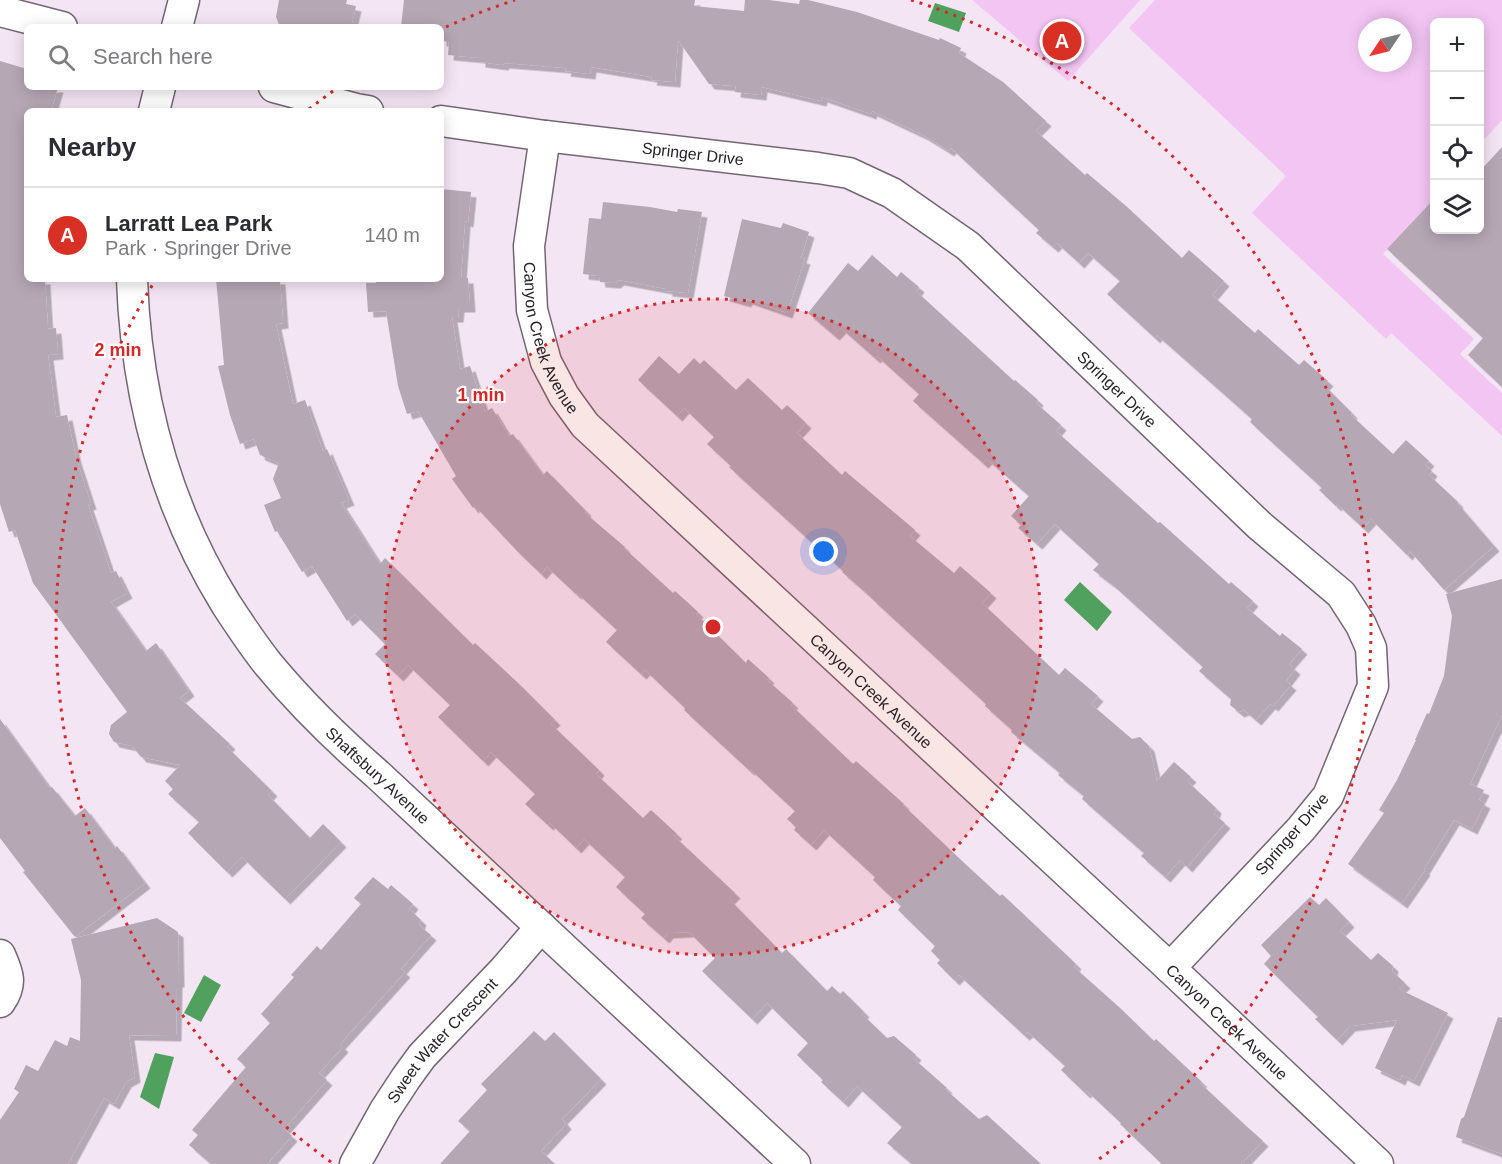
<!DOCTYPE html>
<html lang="en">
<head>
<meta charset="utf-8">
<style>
  :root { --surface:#fff; --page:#f7f7f7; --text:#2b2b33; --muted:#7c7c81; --line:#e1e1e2; --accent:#d93025 }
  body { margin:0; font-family:Arial,sans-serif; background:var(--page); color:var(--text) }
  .controls { position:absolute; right:18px; top:18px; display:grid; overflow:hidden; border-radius:9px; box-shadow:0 3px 15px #0003 }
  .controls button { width:54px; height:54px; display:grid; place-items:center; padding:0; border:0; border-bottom:2px solid var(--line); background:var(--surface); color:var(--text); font:30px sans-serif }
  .compass { position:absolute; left:1358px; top:18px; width:54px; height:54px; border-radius:50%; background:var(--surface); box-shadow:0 3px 15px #0003; rotate:235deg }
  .you { position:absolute; left:824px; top:552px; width:21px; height:21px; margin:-15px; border:4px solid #fff; border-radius:50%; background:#1a73e8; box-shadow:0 0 0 9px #1a73e833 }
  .badge { display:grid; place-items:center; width:39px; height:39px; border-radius:50%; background:var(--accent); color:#fff; font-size:20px; font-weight:700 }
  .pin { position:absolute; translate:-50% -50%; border:3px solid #fff; box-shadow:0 2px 6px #0006 }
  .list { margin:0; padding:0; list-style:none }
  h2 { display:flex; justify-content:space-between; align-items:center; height:78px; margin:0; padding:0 24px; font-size:26px }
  h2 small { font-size:20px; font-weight:400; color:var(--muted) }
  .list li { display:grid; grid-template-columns:39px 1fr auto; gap:18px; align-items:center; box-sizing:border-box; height:96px; padding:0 24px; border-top:2px solid var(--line) }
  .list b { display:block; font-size:22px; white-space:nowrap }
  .list p { margin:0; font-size:20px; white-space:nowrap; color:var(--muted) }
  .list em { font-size:20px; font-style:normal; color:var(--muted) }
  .icon { flex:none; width:33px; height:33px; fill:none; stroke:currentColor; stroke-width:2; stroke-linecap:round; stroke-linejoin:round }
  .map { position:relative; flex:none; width:1502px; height:1164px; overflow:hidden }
  .search { position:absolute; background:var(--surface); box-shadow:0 3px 15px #0003; left:24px; top:24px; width:420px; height:66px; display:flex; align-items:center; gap:15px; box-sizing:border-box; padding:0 21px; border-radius:9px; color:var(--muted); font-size:22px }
  .panel { position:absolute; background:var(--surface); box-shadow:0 3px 15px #0003; left:24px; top:108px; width:420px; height:174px; border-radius:9px }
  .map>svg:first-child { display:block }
  .green { fill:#f3c5f3; fill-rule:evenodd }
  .water { fill:#51a15e }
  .building { fill:#b6a7b5; filter:url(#shadow) }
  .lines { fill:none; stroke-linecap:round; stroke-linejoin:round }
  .minor-casing { stroke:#736673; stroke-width:33 }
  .minor { stroke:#fff; stroke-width:30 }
  .ring { fill:none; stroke:#d62828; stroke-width:3; stroke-dasharray:3 6 }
  .labels { text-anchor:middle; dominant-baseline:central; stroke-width:4.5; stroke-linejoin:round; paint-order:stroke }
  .street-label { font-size:16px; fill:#272227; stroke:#fff }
  .centre { fill:#d62828; stroke:#fff; stroke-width:3 }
  .ring-label { font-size:18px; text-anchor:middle; font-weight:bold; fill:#d62828; stroke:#fff; stroke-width:4.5; stroke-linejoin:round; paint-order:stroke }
</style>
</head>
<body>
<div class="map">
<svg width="1502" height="1164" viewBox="0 0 1502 1164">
  <defs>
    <filter id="shadow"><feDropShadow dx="5.5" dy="5.5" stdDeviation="0" flood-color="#0004"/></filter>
  </defs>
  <rect width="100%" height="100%" fill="#f4e5f4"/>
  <g class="green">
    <path d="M 972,0 L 1140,0 L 1068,81 Z"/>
    <path d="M 1155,0 L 1502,0 L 1502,120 L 1480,144 L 1482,147 L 1480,150 L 1480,22 L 1434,22 L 1434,199 L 1383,254 L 1474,339 L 1460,354 L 1502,393 L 1502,436 L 1391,333 L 1386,339 L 1252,213 L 1286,176 L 1129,28 ZM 1367,27 L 1403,27 L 1403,63 L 1367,63 Z"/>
  </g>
  <g class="water">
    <path d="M 935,3 L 966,13 L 959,32 L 928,21 Z"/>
    <path d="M 1080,582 L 1112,612 L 1097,631 L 1064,600 Z"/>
    <path d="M 204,975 L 221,985 L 201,1022 L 184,1013 Z"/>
    <path d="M 155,1053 L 174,1057 L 159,1109 L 140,1097 Z"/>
  </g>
  <g class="building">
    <path d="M 279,0 L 347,0 L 346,4 L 356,6 L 351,27 L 280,27 L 276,17 Z"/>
    <path d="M 404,0 L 695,0 L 694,6 L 744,11 L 745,0 L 769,0 L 799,4 L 800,0 L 808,0 L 857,12 L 939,40 L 940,38 L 961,48 L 959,53 L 1003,82 L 1046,121 L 1036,131 L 1085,175 L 1087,173 L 1126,206 L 1182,258 L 1189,250 L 1224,281 L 1212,295 L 1255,333 L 1258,329 L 1299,365 L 1304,360 L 1328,381 L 1324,385 L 1352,413 L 1351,415 L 1393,454 L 1406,440 L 1429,461 L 1425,465 L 1432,471 L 1429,475 L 1458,502 L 1457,503 L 1494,546 L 1444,590 L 1410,551 L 1407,555 L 1371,519 L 1363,528 L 1337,504 L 1336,506 L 1319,490 L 1322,488 L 1250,422 L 1252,419 L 1157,335 L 1155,338 L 1107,294 L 1120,281 L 1088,253 L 1079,263 L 1057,243 L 1053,247 L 1036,233 L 1039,230 L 951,148 L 949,151 L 923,135 L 872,111 L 871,114 L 822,97 L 821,101 L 762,87 L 761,95 L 735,92 L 736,86 L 709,84 L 678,40 L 675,82 L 651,80 L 652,77 L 591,67 L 590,74 L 565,71 L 566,68 L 504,63 L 503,65 L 480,62 L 480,58 L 448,55 L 449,42 L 441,41 L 441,27 L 401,27 Z"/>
    <path d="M 0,61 L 27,69 L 27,87 L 58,87 L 51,111 L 27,111 L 27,279 L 45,279 L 48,329 L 56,328 L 58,354 L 48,355 L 56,417 L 67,415 L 76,458 L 91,504 L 88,505 L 111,573 L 116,571 L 127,593 L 111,602 L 146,651 L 156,643 L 189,691 L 180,698 L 230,744 L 227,747 L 272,791 L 268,795 L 310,838 L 323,824 L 341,842 L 285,899 L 242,857 L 227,872 L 188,833 L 199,822 L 168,794 L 173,789 L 165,781 L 180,765 L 141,757 L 132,746 L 114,742 L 109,734 L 111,725 L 127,712 L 33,583 L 15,530 L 9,532 L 0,504 Z"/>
    <path d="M 1502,147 L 1502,387 L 1468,355 L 1483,338 L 1387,249 L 1434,199 L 1434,230 L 1479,230 L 1479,172 Z"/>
    <path d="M 441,189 L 471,192 L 468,222 L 465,221 L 461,278 L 468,278 L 470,307 L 459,307 L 458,317 L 452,317 L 460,369 L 470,366 L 485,412 L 492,408 L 509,436 L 513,434 L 543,475 L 547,471 L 586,511 L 585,513 L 625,547 L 624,548 L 673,593 L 675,591 L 698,612 L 696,614 L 746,663 L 748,659 L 769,678 L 767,680 L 793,703 L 791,705 L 853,764 L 856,761 L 904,804 L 903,805 L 962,861 L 1000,896 L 1002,894 L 1076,964 L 1074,967 L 1120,1008 L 1154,1041 L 1156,1039 L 1202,1082 L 1200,1083 L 1244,1124 L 1263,1141 L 1241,1164 L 1162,1164 L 1120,1124 L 1121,1123 L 1087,1091 L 1085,1093 L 1061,1070 L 1065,1066 L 1028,1032 L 1024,1035 L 959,975 L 954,980 L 937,963 L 940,960 L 931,951 L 935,946 L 898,910 L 901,906 L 873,880 L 875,877 L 824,830 L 811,845 L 794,830 L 796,827 L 787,819 L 795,811 L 750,769 L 749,770 L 684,710 L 685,708 L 645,670 L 641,674 L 606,642 L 617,630 L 577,593 L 576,594 L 547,567 L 541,574 L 519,553 L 475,506 L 473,508 L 452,479 L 456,476 L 418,411 L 407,414 L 398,386 L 386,311 L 368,312 L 366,283 L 376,283 L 375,279 L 441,279 Z"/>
    <path d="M 603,202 L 650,207 L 677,212 L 678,209 L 702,212 L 688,293 L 667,291 L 667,289 L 619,280 L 615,283 L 600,282 L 599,276 L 583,274 L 589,218 L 601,219 Z"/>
    <path d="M 742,219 L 781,228 L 783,223 L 809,232 L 801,258 L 805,259 L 787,313 L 747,299 L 746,302 L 724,296 Z"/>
    <path d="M 872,255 L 897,277 L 901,272 L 919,287 L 916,291 L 1014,381 L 1015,380 L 1038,400 L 1036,403 L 1061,425 L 1056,431 L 1158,523 L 1160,522 L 1229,584 L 1231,582 L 1253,601 L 1247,608 L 1280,636 L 1282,633 L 1302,649 L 1289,664 L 1295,669 L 1286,681 L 1291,685 L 1273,706 L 1270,704 L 1256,720 L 1244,710 L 1239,712 L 1230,705 L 1231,699 L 1199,671 L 1203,667 L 1113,585 L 1093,570 L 1099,564 L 1055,524 L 1037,544 L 1018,528 L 1021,525 L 1011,516 L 1029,496 L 987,459 L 983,463 L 913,401 L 919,394 L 877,356 L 875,358 L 841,328 L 834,335 L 808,313 L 848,263 L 858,271 Z"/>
    <path d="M 216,279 L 280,279 L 283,323 L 276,324 L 293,404 L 305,400 L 323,451 L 327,449 L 349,500 L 341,503 L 380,564 L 385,558 L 473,645 L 475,643 L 518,683 L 555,720 L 551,724 L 599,770 L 596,774 L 643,818 L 651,810 L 677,834 L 674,836 L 735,893 L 729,899 L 782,953 L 786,949 L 827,991 L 832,986 L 840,994 L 843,991 L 864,1012 L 862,1014 L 887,1038 L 894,1036 L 916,1055 L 913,1058 L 947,1088 L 945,1089 L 979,1119 L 987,1115 L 1041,1164 L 912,1164 L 887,1143 L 902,1127 L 857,1086 L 843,1102 L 821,1082 L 823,1080 L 797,1055 L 808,1043 L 767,1003 L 752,1019 L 702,971 L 715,958 L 689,932 L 668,933 L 664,938 L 641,918 L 645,914 L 616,887 L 625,877 L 584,839 L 576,848 L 550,823 L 548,825 L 525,804 L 535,794 L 491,752 L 483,761 L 438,717 L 450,705 L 408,665 L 398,676 L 375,654 L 385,644 L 355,614 L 347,621 L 312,566 L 302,572 L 277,531 L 275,532 L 264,505 L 281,498 L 273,479 L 279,463 L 260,455 L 254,439 L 240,444 L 230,415 L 218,366 L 224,365 Z"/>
    <path d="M 659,356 L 679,374 L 694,358 L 700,364 L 704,360 L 736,390 L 748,378 L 782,410 L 787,405 L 806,423 L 797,433 L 842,475 L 845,471 L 915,530 L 910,536 L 954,573 L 960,566 L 991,593 L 982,603 L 1059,675 L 1065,668 L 1098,696 L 1091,704 L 1132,739 L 1140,737 L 1149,746 L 1157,781 L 1174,762 L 1191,777 L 1187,781 L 1216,808 L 1214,814 L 1225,823 L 1187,867 L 1180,860 L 1165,877 L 1141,856 L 1144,853 L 1082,799 L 1084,796 L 1058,775 L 1060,773 L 1011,732 L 1012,730 L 985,706 L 986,704 L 871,598 L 871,597 L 842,572 L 843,571 L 729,467 L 731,466 L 707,444 L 714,437 L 684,408 L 677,416 L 638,380 Z"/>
    <path d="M 1502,579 L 1502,715 L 1470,784 L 1484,790 L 1479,800 L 1485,803 L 1472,829 L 1454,820 L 1424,869 L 1425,870 L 1402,903 L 1348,864 L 1384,813 L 1379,810 L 1397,780 L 1416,740 L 1415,740 L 1427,713 L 1429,714 L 1444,676 L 1452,616 L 1446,594 Z"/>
    <path d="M 0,719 L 50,788 L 52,787 L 75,816 L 85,808 L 115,848 L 117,846 L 145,883 L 75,937 L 23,872 L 25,871 L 0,838 Z"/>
    <path d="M 373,877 L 388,889 L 391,885 L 413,904 L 409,909 L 421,920 L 419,925 L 431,935 L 401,969 L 405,972 L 340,1044 L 343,1047 L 319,1073 L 327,1080 L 284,1129 L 292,1136 L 267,1164 L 211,1164 L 189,1145 L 198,1135 L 192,1130 L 246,1067 L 237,1059 L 270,1023 L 261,1014 L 294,977 L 291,975 L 317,946 L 321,950 L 361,904 L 354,898 Z"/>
    <path d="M 1310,897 L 1319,905 L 1326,898 L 1349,922 L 1340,931 L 1371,960 L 1378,953 L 1393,966 L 1392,971 L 1405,983 L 1399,989 L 1448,1013 L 1414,1081 L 1402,1075 L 1400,1080 L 1375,1068 L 1397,1020 L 1350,1026 L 1337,1040 L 1315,1019 L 1318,1017 L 1264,964 L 1271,956 L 1261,945 Z"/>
    <path d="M 157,918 L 178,932 L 179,982 L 177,982 L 176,1036 L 129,1035 L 135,1077 L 126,1082 L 114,1104 L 104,1098 L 68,1164 L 0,1164 L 0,1120 L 19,1092 L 14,1089 L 26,1065 L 38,1071 L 55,1040 L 67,1046 L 70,1037 L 80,1041 L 81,980 L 71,939 Z"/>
    <path d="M 1498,1017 L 1502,1018 L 1502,1154 L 1456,1137 L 1461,1119 L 1464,1117 Z"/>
    <path d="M 534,1031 L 545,1041 L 554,1032 L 601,1079 L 562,1119 L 566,1124 L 541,1151 L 555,1164 L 440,1164 L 470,1131 L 458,1121 L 487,1090 L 481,1084 Z"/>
  </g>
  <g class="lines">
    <g class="minor-casing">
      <g id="minor">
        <path d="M 0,11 L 62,27"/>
        <path d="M 177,27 L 184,0"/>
        <path d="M 274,87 L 356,109 L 368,111"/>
        <path d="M 154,111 L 160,87"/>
        <path id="s1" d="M 441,121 L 545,136 L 818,168 L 849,173 L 892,193 L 968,246 L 1259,525 L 1341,594 L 1361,625 L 1371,648 L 1373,686 L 1328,796 L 1301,829 L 1170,968"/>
        <path id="s2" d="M 545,136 L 529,246 L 532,310 L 546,362 L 564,396 L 585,425 L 1170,968 L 1378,1164"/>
        <path id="s3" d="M 132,279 C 136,395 165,505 226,604 C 239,624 253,645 268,664 C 301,704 338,740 377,774 L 795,1164"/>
        <path d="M 0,955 C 8,973 13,984 0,1002"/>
        <path id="s4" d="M 355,1164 L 385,1110 L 406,1078 L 422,1056 L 504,970 L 541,927"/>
      </g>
    </g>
    <use href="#minor" class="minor"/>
  </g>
  <circle cx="713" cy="627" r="328" fill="#d62828" fill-opacity=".12"/>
  <g class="ring">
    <circle cx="713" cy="627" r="328"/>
    <path d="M331 1162A657 657 0 0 1 153 284M309 109A657 657 0 0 1 336 89M446 27A657 657 0 0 1 515 0M911 0A657 657 0 0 1 1095 1162"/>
  </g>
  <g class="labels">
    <g class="street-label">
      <text stroke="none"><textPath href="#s1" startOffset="254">Springer Drive</textPath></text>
      <text stroke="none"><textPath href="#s2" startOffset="207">Canyon Creek Avenue</textPath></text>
      <text stroke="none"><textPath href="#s1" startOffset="758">Springer Drive</textPath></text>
      <text stroke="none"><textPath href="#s2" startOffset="694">Canyon Creek Avenue</textPath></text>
      <text stroke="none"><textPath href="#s3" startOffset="572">Shaftsbury Avenue</textPath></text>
      <text transform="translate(1292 834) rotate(-49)">Springer Drive</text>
      <text stroke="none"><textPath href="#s2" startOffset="1180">Canyon Creek Avenue</textPath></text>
      <text stroke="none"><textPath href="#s4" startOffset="152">Sweet Water Crescent</textPath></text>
    </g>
  </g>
  <circle cx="713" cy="627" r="9" class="centre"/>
  <g class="ring-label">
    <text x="118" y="356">2 min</text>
    <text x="481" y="401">1 min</text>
  </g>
</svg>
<div class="controls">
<button>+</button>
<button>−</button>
<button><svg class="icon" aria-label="locate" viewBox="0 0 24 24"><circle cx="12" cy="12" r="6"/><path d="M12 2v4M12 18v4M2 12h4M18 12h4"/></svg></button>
<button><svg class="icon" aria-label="layers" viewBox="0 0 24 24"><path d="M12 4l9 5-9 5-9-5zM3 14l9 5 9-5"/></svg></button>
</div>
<svg class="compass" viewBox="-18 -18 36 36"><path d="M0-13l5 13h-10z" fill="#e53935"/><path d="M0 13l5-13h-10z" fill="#7c7c81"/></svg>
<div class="you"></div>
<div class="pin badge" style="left:1062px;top:41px">A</div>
<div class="search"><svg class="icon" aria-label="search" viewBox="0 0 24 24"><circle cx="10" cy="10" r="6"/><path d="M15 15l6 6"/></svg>Search here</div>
<section class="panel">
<h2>Nearby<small></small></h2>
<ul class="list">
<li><span class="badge">A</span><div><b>Larratt Lea Park</b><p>Park · Springer Drive</p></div><em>140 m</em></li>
</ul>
</section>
</div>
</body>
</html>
